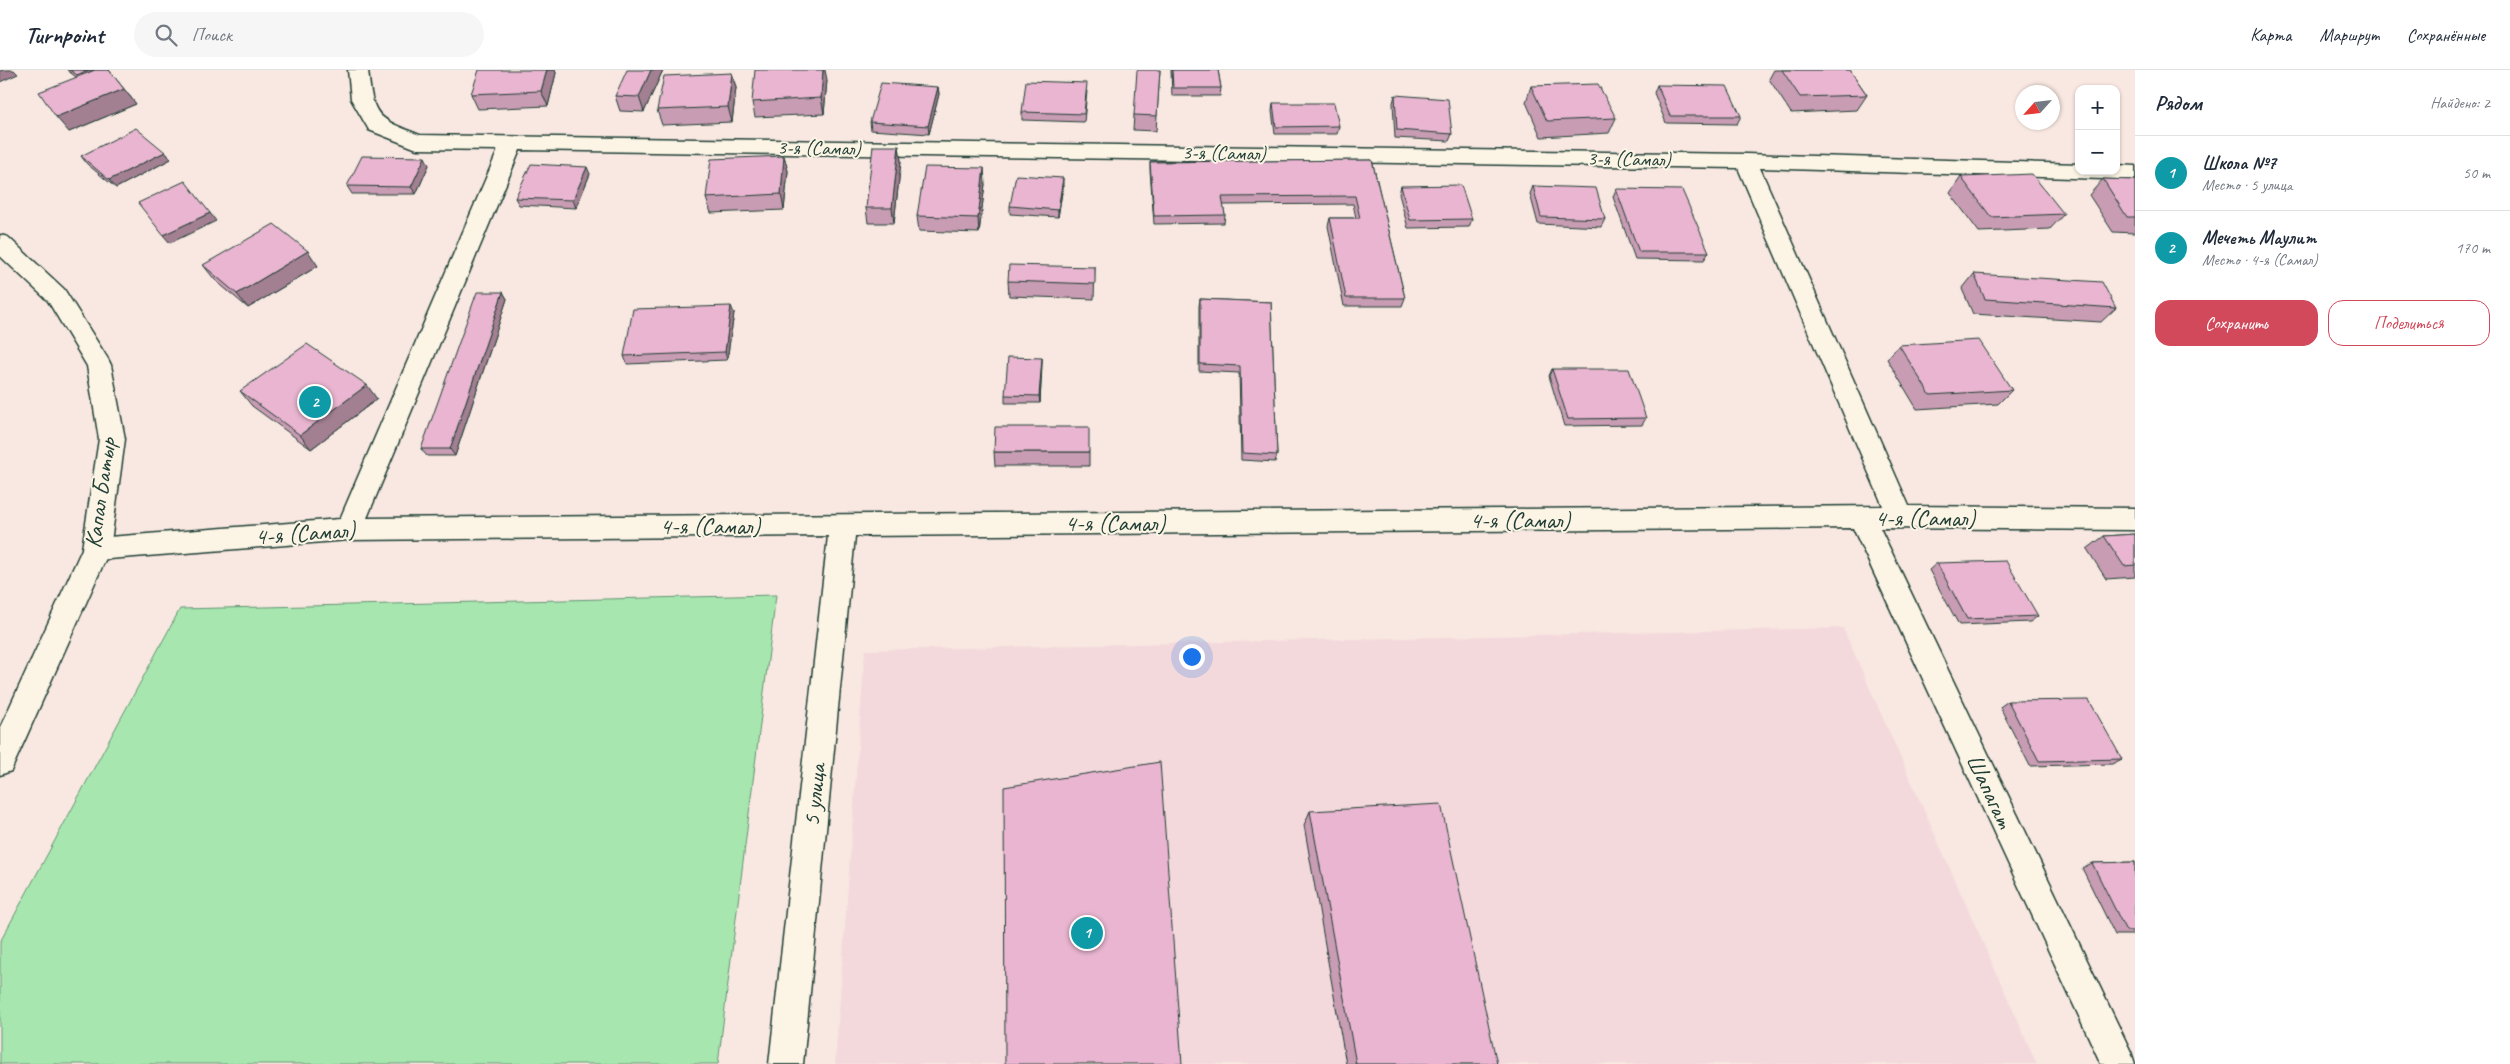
<!DOCTYPE html>
<html lang="ru">
<head>
<meta charset="utf-8">
<style>
  :root { --surface:#fff; --page:#f6f6f7; --text:#1f2937; --muted:#747a83; --line:#e0e1e3; --accent:#d1495b }
  body { margin:0; font-family:Caveat,sans-serif; background:var(--page); color:var(--text) }
  .controls { position:absolute; right:15px; top:15px; display:grid; overflow:hidden; border-radius:10px; box-shadow:0 1px 4px #0004 }
  .controls button { width:45px; height:45px; display:grid; place-items:center; padding:0; border:0; border-bottom:1px solid var(--line); background:var(--surface); color:var(--text); font:25px sans-serif }
  .compass { position:absolute; left:2015px; top:15px; width:45px; height:45px; border-radius:50%; background:var(--surface); box-shadow:0 1px 4px #0004; rotate:243deg }
  .you { position:absolute; left:1191px; top:586px; width:18px; height:18px; margin:-12px; border:4px solid #fff; border-radius:50%; background:#1a73e8; box-shadow:0 0 0 8px #1a73e833 }
  .badge { display:grid; place-items:center; width:32px; height:32px; border-radius:50%; background:var(--accent); color:#fff; font-size:16px; font-weight:700 }
  .pin { position:absolute; translate:-50% -50%; border:2px solid #fff; box-shadow:0 1px 5px #0006 }
  .list { margin:0; padding:0; list-style:none }
  h2 { display:flex; justify-content:space-between; align-items:center; height:65px; margin:0; padding:0 20px; font-size:21px }
  h2 small { font-size:16px; font-weight:400; color:var(--muted) }
  .list li { display:grid; grid-template-columns:32px 1fr auto; gap:15px; align-items:center; box-sizing:border-box; height:75px; padding:0 20px; border-top:1px solid var(--line) }
  .list b { display:block; font-size:19px; white-space:nowrap }
  .list p { margin:0; font-size:16px; white-space:nowrap; color:var(--muted) }
  .list em { font-size:16px; font-style:normal; color:var(--muted) }
  .actions { display:flex; gap:10px; padding:15px 20px }
  .actions a { flex:1; padding:11px 0; border:1px solid var(--accent); border-radius:15px; text-align:center; font-size:18px; color:var(--accent) }
  .actions .main { background:var(--accent); color:#fff }
  .icon { flex:none; width:28px; height:28px; fill:none; stroke:currentColor; stroke-width:2; stroke-linecap:round; stroke-linejoin:round }
  .map { position:relative; flex:none; width:2135px; height:994px; overflow:hidden }
  header { display:flex; align-items:center; gap:30px; box-sizing:border-box; height:70px; padding:0 25px; background:var(--surface); border-bottom:1px solid var(--line) }
  header strong { font-size:24px }
  nav { display:flex; gap:28px; margin-inline-start:auto; font-size:18px }
  .search { width:350px; height:45px; background:var(--page); display:flex; align-items:center; gap:12px; box-sizing:border-box; padding:0 18px; border-radius:28px; color:var(--muted); font-size:19px }
  main { display:flex }
  aside { flex:1; background:var(--surface) }
  .map>svg:first-child { display:block }
  .built { fill:#f4d9dc }
  .green { fill:#a7e7af; stroke:#639272 }
  .lines { fill:none; stroke-linecap:round; stroke-linejoin:round }
  .minor-casing { stroke:#1f3d34; stroke-width:3 }
  .secondary-casing { stroke:#1f3d34; stroke-width:3 }
  .minor { fill:#fcf5e5; fill-rule:evenodd }
  .secondary { fill:#fcf5e5; fill-rule:evenodd }
  .wall { fill:#c89cb3; stroke:#1f3d34 }
  .shaded-wall { fill:#a37f92; stroke:#1f3d34 }
  .building { fill:#e9b5d0; stroke:#1f3d34 }
  .labels { text-anchor:middle; dominant-baseline:central; stroke-width:4; stroke-linejoin:round; paint-order:stroke }
  .far-street-label { font-size:20px; fill:#1f3d34; stroke:#fcf5e5 }
  .street-label { font-size:24px; fill:#1f3d34; stroke:#fcf5e5 }
</style>
</head>
<body>
<header>
<strong>Turnpoint</strong>
<div class="search"><svg class="icon" aria-label="search" viewBox="0 0 24 24"><circle cx="10" cy="10" r="6"/><path d="M15 15l6 6"/></svg>Поиск</div>
<nav><a>Карта</a><a>Маршрут</a><a>Сохранённые</a></nav>
</header>
<main>
<div class="map">
<svg width="2135" height="994" viewBox="0 0 2135 994">
  <rect width="100%" height="100%" fill="#f8e8e1"/>
  <filter id="ink" filterUnits="userSpaceOnUse"><feTurbulence type="fractalNoise" baseFrequency=".02" numOctaves="2"/><feDisplacementMap in="SourceGraphic" scale="10" xChannelSelector="R" yChannelSelector="G"/><feConvolveMatrix kernelMatrix="1 2 1 2 8 2 1 2 1" color-interpolation-filters="sRGB"/></filter>
  <g filter="url(#ink)">
    <path class="built" d="M 1843,558 L 2037,994 L 835,994 L 865,580 Z"/>
    <path class="green" d="M 776,525 L 718,994 L 0,994 L 0,872 L 180,539 Z"/>
    <g class="lines">
      <g class="minor-casing">
        <path id="minor" d="M 348,0 L 368,0 C 373,48 377,48 420,65 L 1746,84 L 2079,94 L 2079,101 L 2116,101 L 2116,95 L 2135,96 L 2135,110 L 1760,98 L 1909,436 L 2135,438 L 2135,460 L 1880,458 L 2131,982 L 2135,994 L 2101,994 L 1853,458 L 855,466 L 803,994 L 769,994 L 828,466 L 349,470 L 96,490 L 86,487 L 82,479 L 86,471 L 96,468 L 340,449 L 498,80 L 417,79 L 369,60 L 351,29 ZM 520,80 L 1738,98 L 1883,436 L 367,448 Z"/>
      </g>
      <g class="secondary-casing">
        <path id="secondary" d="M 0,165 L 8,167 L 64,219 L 108,289 L 111,295 L 125,369 L 110,479 L 11,701 L 0,705 L 0,658 L 82,479 L 99,369 L 87,296 L 48,231 L 0,186 Z"/>
      </g>
      <use href="#minor" class="minor"/>
      <use href="#secondary" class="secondary"/>
    </g>
    <g class="wall">
      <path d="M 67,0 L 110,0 L 109,0 L 136,34 L 69,62 L 76,7 Z"/>
      <path d="M 547,0 L 555,0 L 556,3 L 548,36 L 478,39 L 471,24 Z"/>
      <path d="M 663,0 L 644,42 L 620,41 L 615,26 Z"/>
      <path d="M 1160,0 L 1156,61 L 1133,60 L 1134,45 Z"/>
      <path d="M 1171,0 L 1218,0 L 1221,18 L 1220,26 L 1172,26 Z"/>
      <path d="M 1774,0 L 1850,0 L 1867,25 L 1857,40 L 1791,43 L 1769,9 Z"/>
      <path d="M 732,3 L 736,18 L 732,52 L 662,55 L 657,40 Z"/>
      <path d="M 827,10 L 824,44 L 755,47 L 752,32 Z"/>
      <path d="M 1657,15 L 1741,46 L 1737,54 L 1666,53 L 1654,23 Z"/>
      <path d="M 1531,16 L 1616,48 L 1609,63 L 1541,67 L 1526,32 Z"/>
      <path d="M 938,17 L 939,24 L 929,64 L 871,60 L 870,52 Z"/>
      <path d="M 1087,21 L 1084,52 L 1022,50 L 1022,42 Z"/>
      <path d="M 1395,25 L 1452,64 L 1449,71 L 1395,68 L 1393,33 Z"/>
      <path d="M 1273,33 L 1339,56 L 1337,64 L 1275,64 L 1272,41 Z"/>
      <path d="M 899,76 L 901,91 L 894,153 L 868,153 L 866,138 Z"/>
      <path d="M 165,82 L 171,89 L 116,118 L 87,94 L 81,86 Z"/>
      <path d="M 784,86 L 788,101 L 784,140 L 711,143 L 706,128 Z"/>
      <path d="M 1372,90 L 1405,228 L 1402,236 L 1344,236 L 1328,156 L 1330,148 L 1356,148 L 1353,134 L 1223,135 L 1225,145 L 1224,153 L 1154,154 L 1150,100 L 1150,92 Z"/>
      <path d="M 429,95 L 416,124 L 352,124 L 347,116 Z"/>
      <path d="M 590,104 L 576,138 L 519,135 L 515,128 Z"/>
      <path d="M 1961,107 L 2064,144 L 2050,159 L 1979,162 L 1950,123 Z"/>
      <path d="M 2103,109 L 2135,110 L 2135,163 L 2113,162 L 2089,125 Z"/>
      <path d="M 985,114 L 979,163 L 919,161 L 917,146 Z"/>
      <path d="M 1063,116 L 1058,147 L 1010,144 L 1010,136 Z"/>
      <path d="M 1401,116 L 1472,149 L 1469,157 L 1408,158 L 1399,124 Z"/>
      <path d="M 1533,116 L 1605,149 L 1601,157 L 1538,154 L 1530,124 Z"/>
      <path d="M 1616,119 L 1709,182 L 1704,190 L 1635,189 L 1613,127 Z"/>
      <path d="M 203,195 L 318,196 L 248,238 L 215,210 Z"/>
      <path d="M 1095,197 L 1094,229 L 1009,226 L 1008,211 Z"/>
      <path d="M 1974,204 L 2116,238 L 2101,252 L 1973,244 L 1962,219 Z"/>
      <path d="M 503,222 L 507,229 L 455,386 L 427,386 L 421,379 Z"/>
      <path d="M 1200,229 L 1271,232 L 1277,385 L 1275,392 L 1241,390 L 1239,303 L 1199,301 L 1199,236 Z"/>
      <path d="M 734,243 L 727,290 L 627,294 L 624,286 Z"/>
      <path d="M 1899,275 L 2012,320 L 1998,334 L 1917,339 L 1887,289 Z"/>
      <path d="M 1042,288 L 1040,333 L 1005,333 L 1005,325 Z"/>
      <path d="M 1552,299 L 1646,348 L 1642,355 L 1564,356 L 1549,306 Z"/>
      <path d="M 240,321 L 377,329 L 311,379 L 252,336 Z"/>
      <path d="M 994,382 L 1089,382 L 1089,396 L 995,396 Z"/>
      <path d="M 2135,464 L 2135,507 L 2106,509 L 2087,479 L 2104,466 Z"/>
      <path d="M 1937,493 L 2038,546 L 2030,552 L 1959,555 L 1929,500 Z"/>
      <path d="M 2008,631 L 2122,689 L 2112,694 L 2030,696 L 2000,637 Z"/>
      <path d="M 1310,741 L 1497,994 L 1346,994 L 1304,755 Z"/>
      <path d="M 2135,792 L 2135,865 L 2115,865 L 2082,798 L 2092,793 Z"/>
    </g>
    <g class="shaded-wall">
      <path d="M 3,0 L 14,0 L 18,4 L 0,12 L 0,1 Z"/>
      <path d="M 88,0 L 110,0 L 83,13 L 77,5 Z"/>
      <path d="M 547,0 L 555,0 L 556,3 L 548,36 L 541,21 Z"/>
      <path d="M 651,0 L 663,0 L 644,42 L 639,27 Z"/>
      <path d="M 823,0 L 825,0 L 827,10 L 824,44 L 821,28 Z"/>
      <path d="M 732,3 L 736,18 L 732,52 L 728,37 Z"/>
      <path d="M 938,17 L 939,24 L 929,64 L 928,56 Z"/>
      <path d="M 124,19 L 136,34 L 69,62 L 56,47 Z"/>
      <path d="M 899,76 L 901,91 L 894,153 L 892,138 Z"/>
      <path d="M 165,82 L 171,89 L 116,118 L 109,110 Z"/>
      <path d="M 784,86 L 788,101 L 784,140 L 781,124 Z"/>
      <path d="M 425,87 L 429,95 L 416,124 L 411,117 Z"/>
      <path d="M 587,97 L 590,104 L 576,138 L 573,130 Z"/>
      <path d="M 984,98 L 985,114 L 979,163 L 978,148 Z"/>
      <path d="M 1063,108 L 1063,116 L 1058,147 L 1058,140 Z"/>
      <path d="M 210,143 L 216,151 L 170,173 L 163,165 Z"/>
      <path d="M 308,181 L 318,196 L 248,238 L 237,224 Z"/>
      <path d="M 503,222 L 507,229 L 455,386 L 450,379 Z"/>
      <path d="M 731,236 L 734,243 L 727,290 L 725,282 Z"/>
      <path d="M 1042,288 L 1042,296 L 1040,333 L 1039,326 Z"/>
      <path d="M 367,315 L 377,329 L 311,379 L 300,365 Z"/>
    </g>
    <g class="building">
      <path d="M 70,0 L 88,0 L 77,5 Z"/>
      <path d="M 95,0 L 109,0 L 124,19 L 56,47 L 39,22 Z"/>
      <path d="M 479,0 L 547,0 L 541,21 L 471,24 Z"/>
      <path d="M 627,0 L 651,0 L 639,27 L 615,26 Z"/>
      <path d="M 755,0 L 823,0 L 821,28 L 752,32 Z"/>
      <path d="M 1137,0 L 1160,0 L 1157,46 L 1134,45 Z"/>
      <path d="M 1172,0 L 1218,0 L 1221,18 L 1173,18 Z"/>
      <path d="M 1782,0 L 1850,0 L 1867,25 L 1800,27 Z"/>
      <path d="M 732,3 L 728,37 L 657,40 L 664,6 Z"/>
      <path d="M 1026,11 L 1087,13 L 1084,44 L 1022,42 Z"/>
      <path d="M 881,13 L 938,17 L 928,56 L 870,52 Z"/>
      <path d="M 1598,14 L 1616,48 L 1547,51 L 1531,16 Z"/>
      <path d="M 1657,15 L 1727,16 L 1741,46 L 1670,46 Z"/>
      <path d="M 1395,25 L 1448,29 L 1452,64 L 1397,60 Z"/>
      <path d="M 1273,33 L 1334,33 L 1339,56 L 1276,57 Z"/>
      <path d="M 136,58 L 165,82 L 109,110 L 81,86 Z"/>
      <path d="M 873,76 L 899,76 L 892,138 L 866,138 Z"/>
      <path d="M 362,86 L 425,87 L 411,117 L 347,116 Z"/>
      <path d="M 784,86 L 781,124 L 706,128 L 711,89 Z"/>
      <path d="M 1372,90 L 1405,228 L 1346,228 L 1330,148 L 1360,148 L 1355,126 L 1222,127 L 1225,145 L 1154,146 L 1150,92 Z"/>
      <path d="M 531,94 L 587,97 L 573,130 L 515,128 Z"/>
      <path d="M 925,97 L 984,98 L 978,148 L 917,146 Z"/>
      <path d="M 2032,104 L 2064,144 L 1991,147 L 1961,107 Z"/>
      <path d="M 1016,105 L 1063,108 L 1058,140 L 1010,136 Z"/>
      <path d="M 2103,109 L 2135,110 L 2135,147 L 2127,147 Z"/>
      <path d="M 185,111 L 210,143 L 163,165 L 138,133 Z"/>
      <path d="M 1461,115 L 1472,149 L 1410,150 L 1401,116 Z"/>
      <path d="M 1533,116 L 1596,118 L 1605,149 L 1541,147 Z"/>
      <path d="M 1616,119 L 1682,120 L 1709,182 L 1639,182 Z"/>
      <path d="M 274,154 L 308,181 L 237,224 L 203,195 Z"/>
      <path d="M 1009,195 L 1095,197 L 1095,214 L 1008,211 Z"/>
      <path d="M 1974,204 L 2102,212 L 2116,238 L 1985,229 Z"/>
      <path d="M 477,222 L 503,222 L 450,379 L 421,379 Z"/>
      <path d="M 1200,229 L 1271,232 L 1277,385 L 1242,383 L 1240,296 L 1200,294 Z"/>
      <path d="M 731,236 L 725,282 L 624,286 L 633,239 Z"/>
      <path d="M 1979,270 L 2012,320 L 1930,325 L 1899,275 Z"/>
      <path d="M 307,274 L 367,315 L 300,365 L 240,321 Z"/>
      <path d="M 1008,287 L 1042,288 L 1039,326 L 1005,325 Z"/>
      <path d="M 1552,299 L 1629,299 L 1646,348 L 1568,349 Z"/>
      <path d="M 995,357 L 1089,357 L 1089,382 L 994,382 Z"/>
      <path d="M 2135,464 L 2135,495 L 2124,496 L 2104,466 Z"/>
      <path d="M 2006,491 L 2038,546 L 1967,549 L 1937,493 Z"/>
      <path d="M 2089,630 L 2122,689 L 2039,691 L 2008,631 Z"/>
      <path d="M 1160,692 L 1182,994 L 1005,994 L 1004,717 Z"/>
      <path d="M 1441,734 L 1497,994 L 1356,994 L 1310,741 Z"/>
      <path d="M 2135,792 L 2135,861 L 2126,861 L 2092,793 Z"/>
    </g>
  </g>
  <g class="labels">
    <g class="far-street-label">
      <text transform="translate(819 78) rotate(1)">3-я (Самал)</text>
      <text transform="translate(1224 83) rotate(1)">3-я (Самал)</text>
      <text transform="translate(1629 89) rotate(1)">3-я (Самал)</text>
    </g>
    <g class="street-label">
      <text transform="translate(100 423) rotate(-82)">Капал Батыр</text>
      <text x="1925" y="448">4-я (Самал)</text>
      <text x="1520" y="450">4-я (Самал)</text>
      <text x="1115" y="453">4-я (Самал)</text>
      <text x="710" y="456">4-я (Самал)</text>
      <text transform="translate(305 463) rotate(-4)">4-я (Самал)</text>
      <text transform="translate(1990 721) rotate(65)">Шапагат</text>
      <text transform="translate(814 725) rotate(-84)">5 улица</text>
    </g>
  </g>
</svg>
<div class="controls">
<button>+</button>
<button>−</button>
</div>
<svg class="compass" viewBox="-18 -18 36 36"><path d="M0-13l5 13h-10z" fill="#e53935"/><path d="M0 13l5-13h-10z" fill="#747a83"/></svg>
<div class="you"></div>
<div class="pin badge" style="left:1087px;top:863px;background:#0f9aa8">1</div>
<div class="pin badge" style="left:315px;top:332px;background:#0f9aa8">2</div>
</div>
<aside>
<h2>Рядом<small>Найдено: 2</small></h2>
<ul class="list">
<li><span class="badge" style="background:#0f9aa8">1</span><div><b>Школа №7</b><p>Место · 5 улица</p></div><em>50 m</em></li>
<li><span class="badge" style="background:#0f9aa8">2</span><div><b>Мечеть Маулит</b><p>Место · 4-я (Самал)</p></div><em>170 m</em></li>
</ul>
<div class="actions"><a class="main">Сохранить</a><a>Поделиться</a></div>
</aside>
</main>
</body>
</html>
